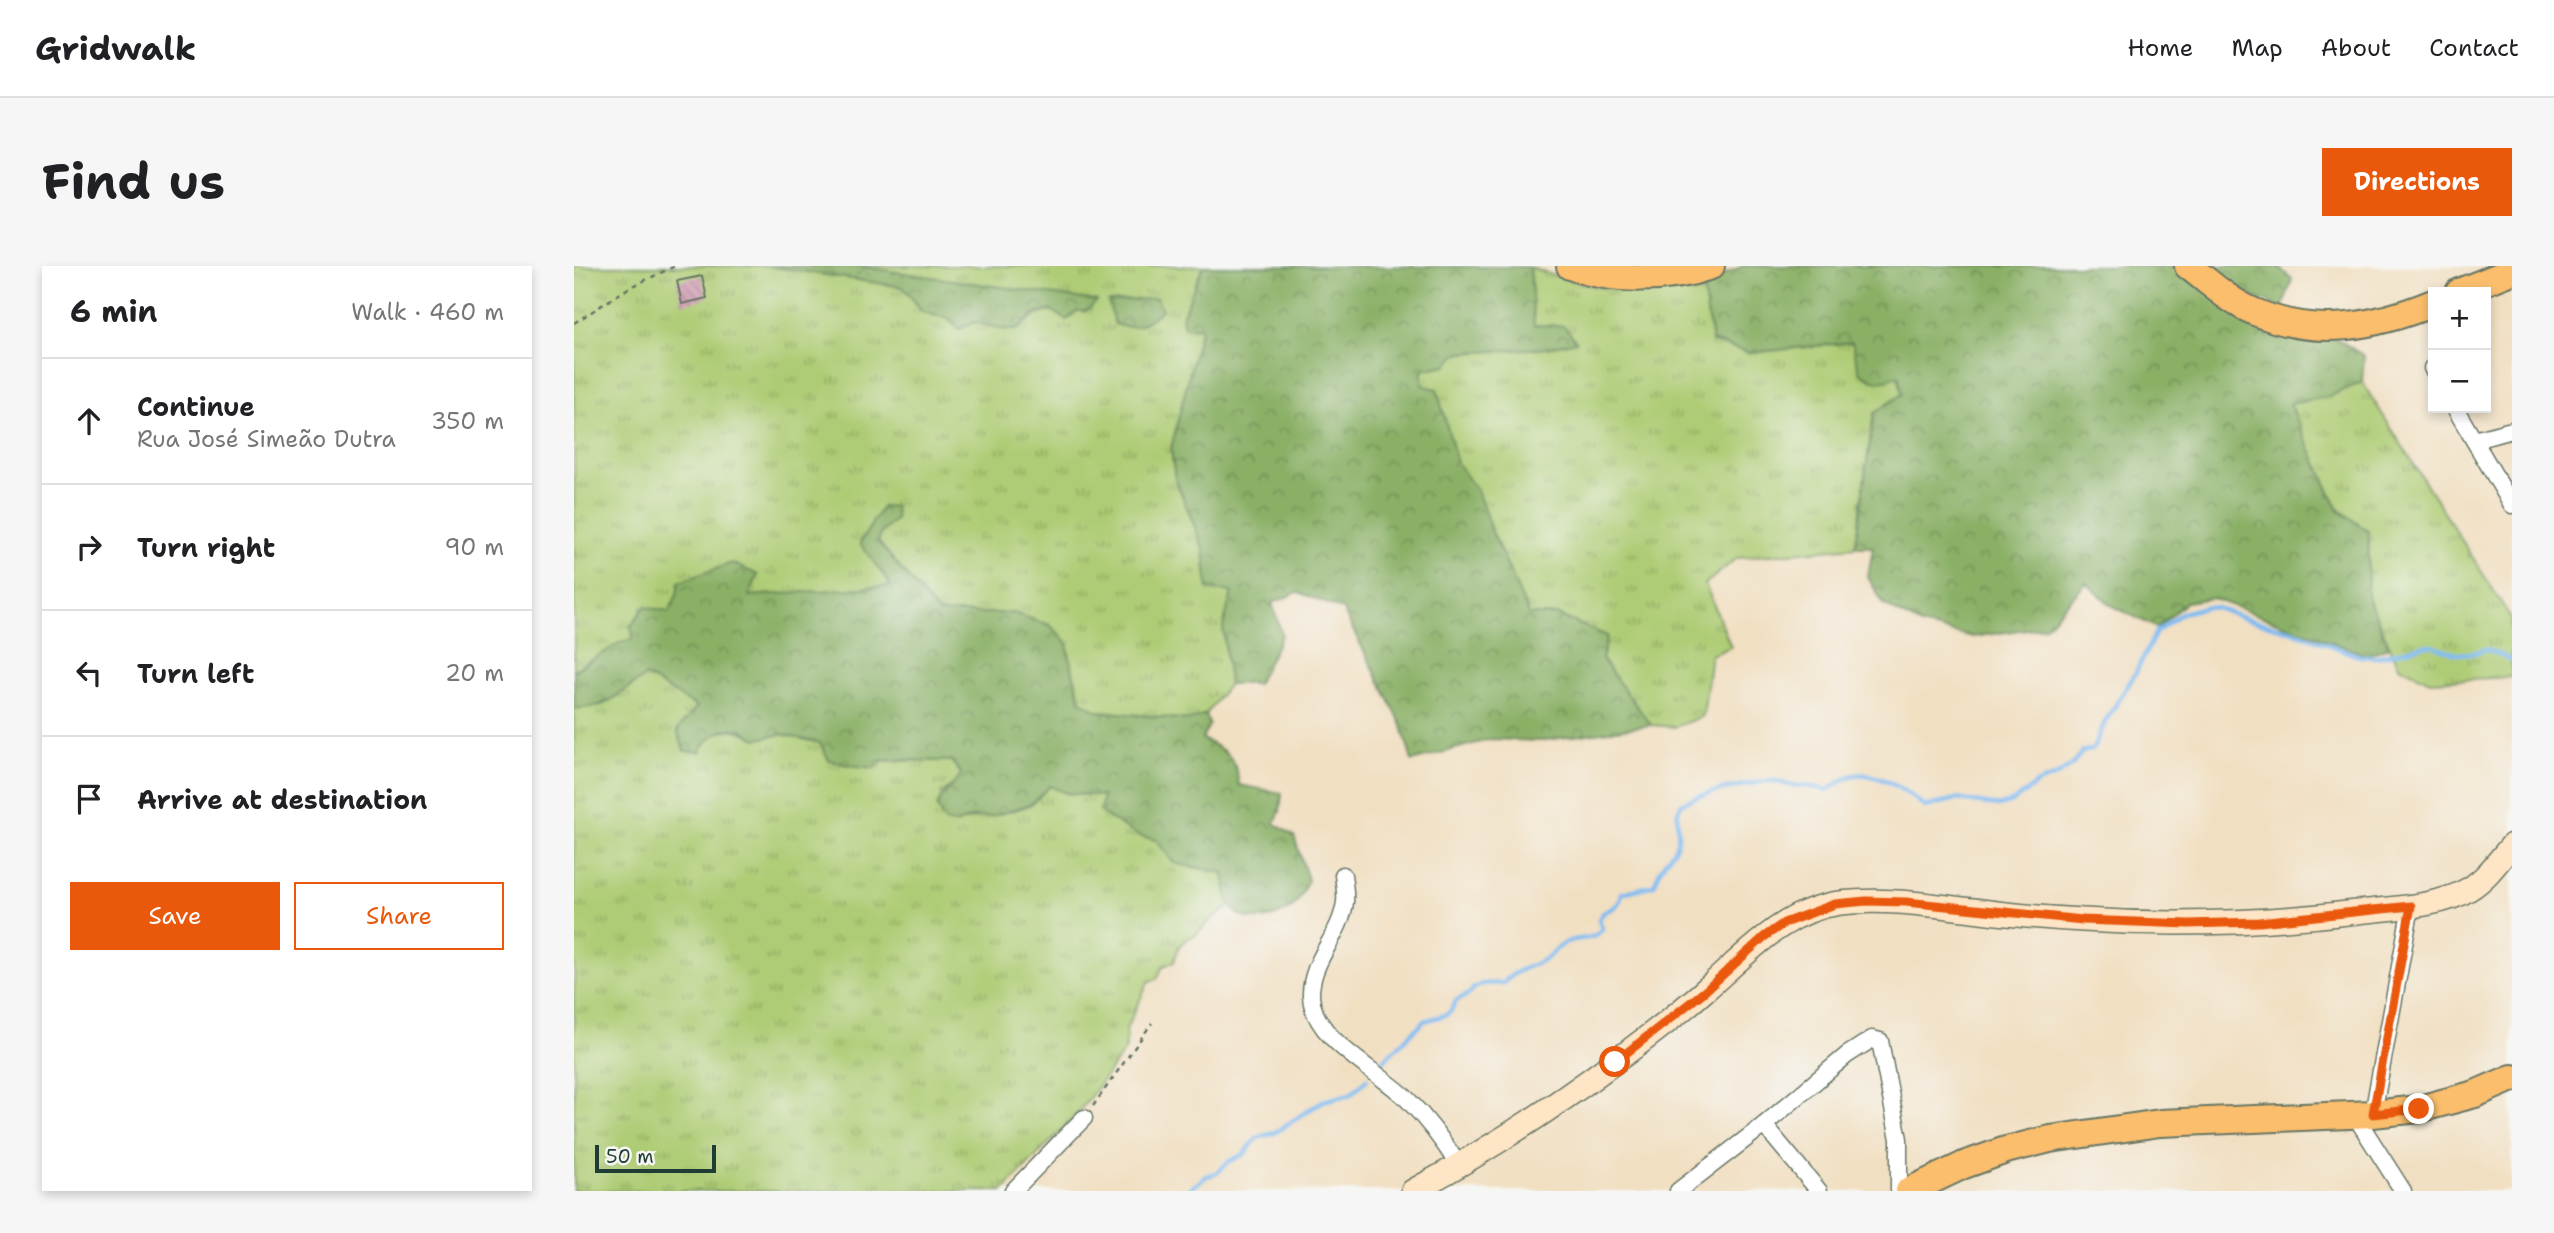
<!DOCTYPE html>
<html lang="en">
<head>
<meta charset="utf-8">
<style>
  :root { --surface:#fff; --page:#f6f6f6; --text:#202124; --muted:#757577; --line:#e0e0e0; --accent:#ea580c }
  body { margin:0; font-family:"Shantell Sans",sans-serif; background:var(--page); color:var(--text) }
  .controls { position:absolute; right:21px; top:21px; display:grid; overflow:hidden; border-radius:0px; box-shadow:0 4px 10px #0003 }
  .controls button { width:63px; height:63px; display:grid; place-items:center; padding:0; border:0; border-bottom:2px solid var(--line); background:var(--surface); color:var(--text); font:35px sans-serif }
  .scale { position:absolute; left:21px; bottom:18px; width:121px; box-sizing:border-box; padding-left:7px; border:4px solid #1f3d34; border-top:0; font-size:19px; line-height:24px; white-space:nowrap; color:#1f3d34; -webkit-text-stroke:5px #f6f6f2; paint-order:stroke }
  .stop { position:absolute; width:21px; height:21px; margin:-16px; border:5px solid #ea580c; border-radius:50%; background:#fff }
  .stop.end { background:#ea580c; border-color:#fff; box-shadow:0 2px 7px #0008 }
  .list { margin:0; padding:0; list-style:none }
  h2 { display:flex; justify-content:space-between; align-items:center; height:91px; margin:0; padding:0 28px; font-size:30px }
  h2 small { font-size:23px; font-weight:400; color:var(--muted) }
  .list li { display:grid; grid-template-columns:46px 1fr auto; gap:21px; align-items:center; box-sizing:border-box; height:126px; padding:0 28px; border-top:2px solid var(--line) }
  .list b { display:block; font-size:26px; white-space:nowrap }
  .list p { margin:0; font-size:23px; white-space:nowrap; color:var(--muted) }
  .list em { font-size:23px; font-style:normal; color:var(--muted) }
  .actions { display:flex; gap:14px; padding:21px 28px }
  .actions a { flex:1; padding:16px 0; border:2px solid var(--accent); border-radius:0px; text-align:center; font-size:24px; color:var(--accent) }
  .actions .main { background:var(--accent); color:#fff }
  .icon { flex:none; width:38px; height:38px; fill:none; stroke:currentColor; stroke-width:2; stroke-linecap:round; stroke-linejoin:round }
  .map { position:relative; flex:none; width:1938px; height:925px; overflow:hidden; border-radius:0px }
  header { display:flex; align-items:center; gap:42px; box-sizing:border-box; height:98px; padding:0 35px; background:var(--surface); border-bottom:2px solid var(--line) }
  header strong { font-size:33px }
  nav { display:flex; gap:38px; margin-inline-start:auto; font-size:24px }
  .intro { display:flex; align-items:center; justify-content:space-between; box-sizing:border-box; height:168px; padding:0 42px }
  h1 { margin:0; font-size:49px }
  .button { padding:18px 32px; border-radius:0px; background:var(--accent); color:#fff; font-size:24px; font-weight:700 }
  main { display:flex; gap:42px; padding:0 42px }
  aside { flex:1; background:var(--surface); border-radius:0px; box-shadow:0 4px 10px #0003 }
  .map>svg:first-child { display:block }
  .grass { fill:url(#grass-tufts); stroke:#668454; stroke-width:2 }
  .forest { fill:url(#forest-crowns); stroke:#54764d; stroke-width:2 }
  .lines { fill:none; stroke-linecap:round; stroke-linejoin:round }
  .stream { stroke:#80bbf2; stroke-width:4.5 }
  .building { fill:url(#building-back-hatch) }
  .street-casing { stroke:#687665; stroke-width:19 }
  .secondary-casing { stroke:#687665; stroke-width:26 }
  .primary-casing { stroke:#687665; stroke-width:30 }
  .path { stroke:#687665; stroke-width:2.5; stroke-dasharray:5 5; stroke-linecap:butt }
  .street { stroke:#fff; stroke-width:16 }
  .secondary { stroke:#fde5c5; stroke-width:23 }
  .primary { stroke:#fabe6d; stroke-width:26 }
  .route { stroke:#ea580c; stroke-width:9 }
</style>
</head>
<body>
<header>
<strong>Gridwalk</strong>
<nav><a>Home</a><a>Map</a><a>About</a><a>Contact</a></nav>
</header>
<div class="intro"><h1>Find us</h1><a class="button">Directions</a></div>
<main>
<aside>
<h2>6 min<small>Walk · 460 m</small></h2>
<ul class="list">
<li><svg class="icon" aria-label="ahead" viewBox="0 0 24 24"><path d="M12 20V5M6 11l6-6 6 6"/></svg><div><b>Continue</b><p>Rua José Simeão Dutra</p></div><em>350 m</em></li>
<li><svg class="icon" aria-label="right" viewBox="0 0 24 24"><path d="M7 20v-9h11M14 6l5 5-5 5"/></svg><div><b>Turn right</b></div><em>90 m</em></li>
<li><svg class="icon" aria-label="left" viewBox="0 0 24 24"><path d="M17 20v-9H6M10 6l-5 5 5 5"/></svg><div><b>Turn left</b></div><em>20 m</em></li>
<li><svg class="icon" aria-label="arrive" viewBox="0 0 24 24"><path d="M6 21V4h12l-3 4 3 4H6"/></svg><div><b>Arrive at destination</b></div></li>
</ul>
<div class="actions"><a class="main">Save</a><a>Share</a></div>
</aside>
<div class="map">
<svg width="1938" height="925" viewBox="0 0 1938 925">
  <defs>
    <pattern id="grass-tufts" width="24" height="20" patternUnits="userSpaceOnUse" patternTransform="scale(1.75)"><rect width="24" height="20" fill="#aecc74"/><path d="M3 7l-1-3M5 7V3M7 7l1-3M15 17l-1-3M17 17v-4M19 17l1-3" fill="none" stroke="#8da760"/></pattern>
    <pattern id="forest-crowns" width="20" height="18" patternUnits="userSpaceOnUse" patternTransform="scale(1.75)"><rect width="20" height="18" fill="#8ab066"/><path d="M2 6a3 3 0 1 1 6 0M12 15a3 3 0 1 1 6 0" fill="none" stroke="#709055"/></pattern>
    <pattern id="building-back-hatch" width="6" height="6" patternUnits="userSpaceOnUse" patternTransform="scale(1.75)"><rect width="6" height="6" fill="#cf98b0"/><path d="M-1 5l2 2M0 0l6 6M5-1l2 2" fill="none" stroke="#a77d90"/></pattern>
  </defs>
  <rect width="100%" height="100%" fill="#f6f6f2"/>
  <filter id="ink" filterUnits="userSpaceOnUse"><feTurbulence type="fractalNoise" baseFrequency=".0143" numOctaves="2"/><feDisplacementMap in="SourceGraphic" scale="14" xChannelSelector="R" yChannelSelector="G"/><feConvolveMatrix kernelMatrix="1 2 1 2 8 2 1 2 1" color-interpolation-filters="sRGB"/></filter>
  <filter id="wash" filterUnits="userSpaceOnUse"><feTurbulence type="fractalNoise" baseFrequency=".00686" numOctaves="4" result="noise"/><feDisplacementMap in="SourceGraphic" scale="28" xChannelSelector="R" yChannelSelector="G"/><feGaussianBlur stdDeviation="1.57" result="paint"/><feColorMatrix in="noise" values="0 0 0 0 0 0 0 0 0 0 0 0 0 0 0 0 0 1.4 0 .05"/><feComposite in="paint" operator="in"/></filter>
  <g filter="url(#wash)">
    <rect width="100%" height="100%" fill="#f1dfc1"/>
    <g class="grass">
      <path d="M 0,0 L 194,0 L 329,21 L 349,46 L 373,52 L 385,63 L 401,56 L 427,63 L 442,64 C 467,44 472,44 503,45 L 281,0 L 629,0 L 608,51 L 627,61 L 597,183 L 601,212 L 630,283 L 634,322 L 658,326 L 649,361 L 655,418 L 632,448 L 616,454 L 524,445 L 507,435 L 497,399 L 493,376 L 440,347 L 364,347 L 304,276 L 307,267 L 322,253 L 286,277 L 318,320 L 174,330 L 103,329 L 95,346 L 59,373 L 7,399 L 0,405 Z"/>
      <path d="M 956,1 C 1015,24 1066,31 1128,17 L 1138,76 L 1176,87 L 1279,76 L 1324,110 L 1328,128 L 1300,147 L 1281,281 L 1163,292 L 1131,318 L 1157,381 L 1137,389 L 1129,450 L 1101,461 L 1077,459 L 1028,394 L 1033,370 L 984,349 L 955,350 L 917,264 L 903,225 L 883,197 L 848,120 L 848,104 L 872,99 L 884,87 L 972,82 L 1002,75 L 990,60 L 960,59 Z"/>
      <path d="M 1788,116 L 1938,354 L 1938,411 L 1856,415 L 1825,400 L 1793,330 L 1795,267 L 1763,241 L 1715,137 L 1756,130 Z"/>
      <path d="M 72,410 L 123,441 L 131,475 C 151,460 161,461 183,473 L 208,468 L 246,477 L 255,494 L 377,495 L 387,507 L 384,515 L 367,527 L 381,558 C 405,548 431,550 455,539 C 463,535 469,526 476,520 L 492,527 L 530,530 L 563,569 L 582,574 L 600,597 L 650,607 L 657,640 L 638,653 L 622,669 L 614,672 L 605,680 L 600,696 L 589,700 L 583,713 L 575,715 L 552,763 L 552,783 L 504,847 L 429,925 L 0,925 L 0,442 L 29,439 Z"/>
    </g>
    <g class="forest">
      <path d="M 194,0 L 282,0 L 523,35 L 512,45 L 503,45 L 493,54 L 477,44 L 461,48 L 442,64 L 427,63 L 401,56 L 385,63 L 373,52 L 349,46 L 329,21 Z"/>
      <path d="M 629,0 L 956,1 L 960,59 L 990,60 L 1002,75 L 972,82 L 884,87 L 872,99 L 848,104 L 848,119 L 863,123 L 883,197 L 903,225 L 917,264 L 955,349 L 984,349 L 1033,370 L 1028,394 L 1077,459 L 965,475 L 917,473 L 838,495 L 827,457 L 769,344 L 724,326 L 698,337 L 708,369 L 683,418 L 655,418 L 649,361 L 658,326 L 634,323 L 630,283 L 601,212 L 597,183 L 627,61 L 610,61 L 608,51 Z"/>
      <path d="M 1169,0 L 1598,0 L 1628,23 L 1758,70 L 1790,90 L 1788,116 L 1756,130 L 1716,138 L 1764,244 L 1795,266 L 1793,330 L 1815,381 L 1792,389 L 1638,332 L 1612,336 L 1583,362 L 1537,339 L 1512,317 L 1472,360 L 1399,371 L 1347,359 L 1310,339 L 1294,311 L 1299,281 L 1281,281 L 1300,147 L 1328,128 L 1325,110 L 1303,116 L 1286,107 L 1278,76 L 1176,87 L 1138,75 L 1128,17 Z"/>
      <path d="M 1632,0 L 1703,0 L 1718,13 L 1709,41 C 1679,34 1657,19 1632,0 Z"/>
      <path d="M 583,32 L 588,44 C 572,57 561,66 541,58 L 534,36 Z"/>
      <path d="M 321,240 L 322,253 L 307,267 L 304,276 L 364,347 L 440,347 L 476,359 L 493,376 L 497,399 L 507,435 L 524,445 L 615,454 L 632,448 L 635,459 L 628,473 C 653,485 662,490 665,519 L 708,527 L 706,546 L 700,557 L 720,570 L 734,614 C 730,621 727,632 721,638 C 706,654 671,661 657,640 C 651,631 652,617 650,607 L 600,597 L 582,574 L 563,569 L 526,546 L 529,530 L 492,527 L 476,520 L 457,538 L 416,551 L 398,551 L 381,558 L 371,556 L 363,541 C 370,520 381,523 387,507 L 377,495 L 309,494 L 301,502 L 273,499 L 255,494 L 246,477 L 208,468 L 183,473 C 178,471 173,466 168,464 C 150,459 133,471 126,486 L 110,485 L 103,464 L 123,441 L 72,410 C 47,426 31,444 0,442 L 0,405 L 47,376 L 59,373 L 57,360 L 70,341 L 95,345 L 103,329 L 105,316 L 158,297 L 184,309 L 175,330 L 317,320 L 286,277 L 308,241 Z"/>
    </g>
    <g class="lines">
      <g class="stream">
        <path d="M 803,801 L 850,755 L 872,749 L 877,745 L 882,735 L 895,728 L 900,722 L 908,718 L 930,717 C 941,702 958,702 972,692 C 979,687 984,680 993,676 C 1006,670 1019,676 1028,663 L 1025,653 L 1030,646 C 1041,642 1046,639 1048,627 L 1080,619 C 1083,612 1085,605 1089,599 C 1095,588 1103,584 1104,571 C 1105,560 1100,549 1107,539 C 1113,530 1187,514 1200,515 C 1206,515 1210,519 1216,519 C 1230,520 1240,520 1253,524 C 1262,520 1269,513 1277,510 C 1300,502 1335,527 1351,541 L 1382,533 L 1424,540 L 1438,536 L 1464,517 L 1482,510 L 1498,499 L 1508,486 L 1519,483 L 1531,456 L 1561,408 L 1582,366 L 1608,347 L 1632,341 L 1643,342 L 1672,353 L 1718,365 L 1785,390 L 1802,391 L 1848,380 L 1858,379 L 1882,388 L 1900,387 L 1912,383 L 1938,394"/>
        <path d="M 613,925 L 633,910 L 643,907 L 654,896 L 670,888 L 683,872 L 700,867 L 749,835 L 777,828 L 793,813"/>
      </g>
    </g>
    <g id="blocks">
      <path class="building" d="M 128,10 L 133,32 L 108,38 L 103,15 Z"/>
    </g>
  </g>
  <g filter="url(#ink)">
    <use href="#blocks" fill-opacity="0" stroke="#687665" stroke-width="2"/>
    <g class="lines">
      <g class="street-casing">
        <g id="street">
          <path d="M 1858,102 L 1859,104"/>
          <path d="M 1881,142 L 1938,239"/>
          <path d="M 1900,174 L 1938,164"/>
          <path d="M 769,609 C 770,618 772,627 771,636 C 767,670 736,694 737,730 C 739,774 804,804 833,833 C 853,853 870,876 885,900"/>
          <path d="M 1780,848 L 1829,925"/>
          <path d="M 1799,848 L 1837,640"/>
          <path d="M 1190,859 L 1245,925"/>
          <path d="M 439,925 L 510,852"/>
          <path d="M 1104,925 L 1190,859 L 1273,789 L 1298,773 L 1306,775 L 1325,873 L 1325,925"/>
        </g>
      </g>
      <g class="secondary-casing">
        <path id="secondary" d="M 839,925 C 909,887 975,845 1039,797 C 1070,774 1101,751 1130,725 C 1171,690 1209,644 1266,637 C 1311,632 1355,639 1399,644 C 1436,649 1472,652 1509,654 C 1601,660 1691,657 1783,646 C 1816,642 1867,641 1895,623 C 1913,612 1925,594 1938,579"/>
      </g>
      <g class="primary-casing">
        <g id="primary">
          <path d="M 996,0 C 1039,16 1094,15 1137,0"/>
          <path d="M 1614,0 C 1635,16 1656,36 1681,46 C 1742,72 1800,61 1859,37"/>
          <path d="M 1885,26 L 1938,5"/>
          <path d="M 1335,925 L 1390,899 L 1432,884 L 1476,873 L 1586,857 L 1799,848 L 1845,843 L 1901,828 L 1938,812"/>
        </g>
      </g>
      <g class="path">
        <path d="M 0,57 L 53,23 L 101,0"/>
        <path d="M 519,840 L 578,757"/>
      </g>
      <use href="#street" class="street"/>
      <use href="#secondary" class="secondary"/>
      <use href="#primary" class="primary"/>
    </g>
  </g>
  <g class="lines" filter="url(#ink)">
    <path class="route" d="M 1041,796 L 1131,725 L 1190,671 L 1210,657 L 1261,638 L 1292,635 L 1332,636 L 1509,654 L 1614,658 L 1685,656 L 1837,640 L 1799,848 L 1845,843"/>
  </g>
</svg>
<div class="controls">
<button>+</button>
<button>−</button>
</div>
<div class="scale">50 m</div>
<div class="stop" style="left:1041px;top:796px"></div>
<div class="stop end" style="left:1845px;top:843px"></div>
</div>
</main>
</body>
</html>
